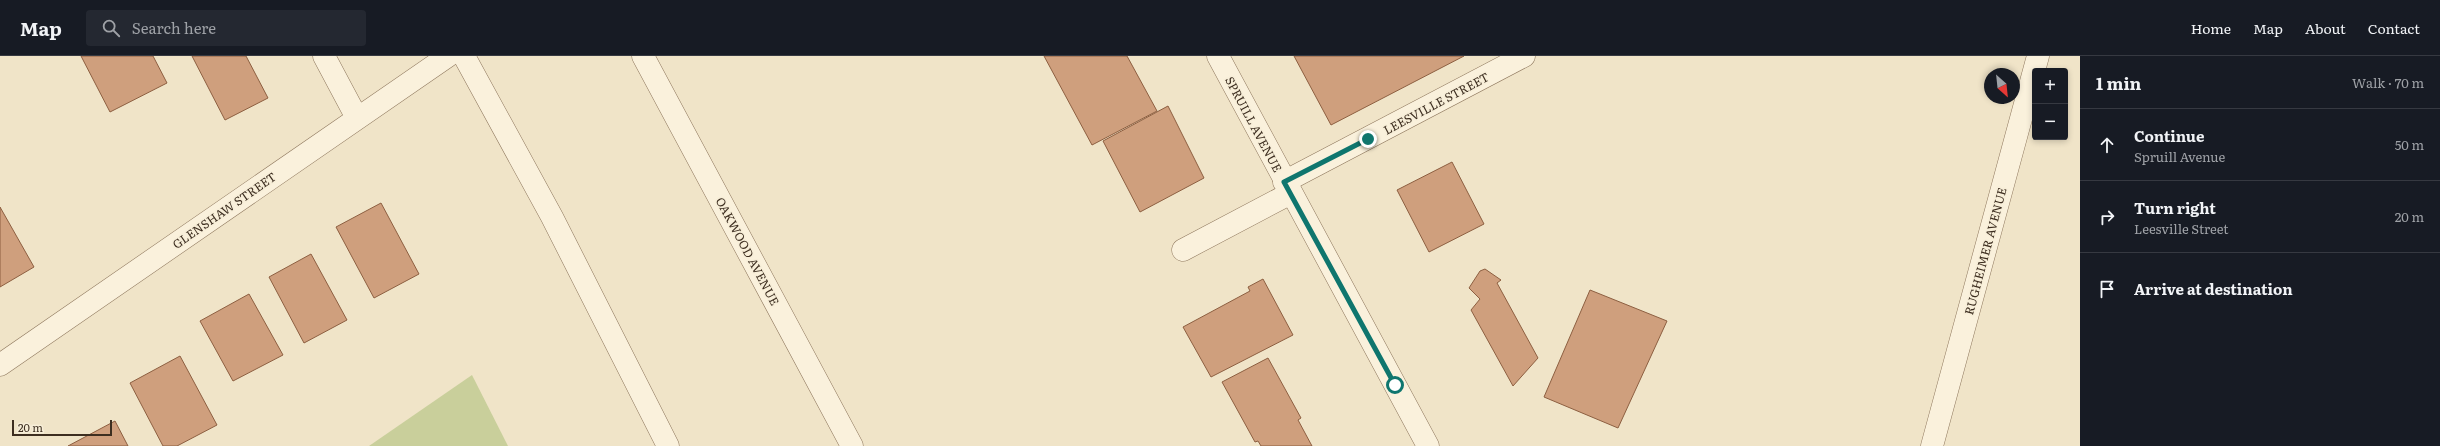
<!DOCTYPE html>
<html lang="en">
<head>
<meta charset="utf-8">
<style>
  :root { --surface:#171b24; --page:#242831; --text:#f1f3f6; --muted:#9ea1a6; --line:#363941 }
  body { margin:0; font-family:Literata,serif; background:var(--page); color:var(--text) }
  .controls { position:absolute; right:12px; top:12px; display:grid; overflow:hidden; border-radius:4px; box-shadow:0 2px 6px #0003 }
  .controls button { width:36px; height:36px; display:grid; place-items:center; padding:0; border:0; border-bottom:1px solid var(--line); background:var(--surface); color:var(--text); font:20px sans-serif }
  .compass { position:absolute; left:1984px; top:12px; width:36px; height:36px; border-radius:50%; background:var(--surface); box-shadow:0 2px 6px #0003; rotate:153deg }
  .scale { position:absolute; left:12px; bottom:10px; width:100px; box-sizing:border-box; padding-left:4px; border:2px solid #3d2e20; border-top:0; font-size:11px; line-height:14px; white-space:nowrap; color:#3d2e20; -webkit-text-stroke:3px #f7eed8; paint-order:stroke }
  .stop { position:absolute; width:12px; height:12px; margin:-9px; border:3px solid #0f766e; border-radius:50%; background:#fff }
  .stop.end { background:#0f766e; border-color:#fff; box-shadow:0 1px 4px #0008 }
  .list { margin:0; padding:0; list-style:none }
  h2 { display:flex; justify-content:space-between; align-items:center; height:52px; margin:0; padding:0 16px; font-size:17px }
  h2 small { font-size:13px; font-weight:400; color:var(--muted) }
  .list li { display:grid; grid-template-columns:26px 1fr auto; gap:12px; align-items:center; box-sizing:border-box; height:72px; padding:0 16px; border-top:1px solid var(--line) }
  .list b { display:block; font-size:15px; white-space:nowrap }
  .list p { margin:0; font-size:13px; white-space:nowrap; color:var(--muted) }
  .list em { font-size:13px; font-style:normal; color:var(--muted) }
  .icon { flex:none; width:22px; height:22px; fill:none; stroke:currentColor; stroke-width:2; stroke-linecap:round; stroke-linejoin:round }
  .map { position:relative; flex:none; width:2080px; height:390px; overflow:hidden }
  header { display:flex; align-items:center; gap:24px; box-sizing:border-box; height:56px; padding:0 20px; background:var(--surface); border-bottom:1px solid var(--line) }
  header strong { font-size:19px }
  nav { display:flex; gap:22px; margin-inline-start:auto; font-size:14px }
  .search { width:280px; height:36px; background:var(--page); display:flex; align-items:center; gap:10px; box-sizing:border-box; padding:0 14px; border-radius:4px; color:var(--muted); font-size:15px }
  main { display:flex }
  aside { flex:1; background:var(--surface) }
  .map>svg:first-child { display:block }
  .green { fill:#c9cf9b }
  .building { fill:#cf9f7d; stroke:#8d5f41 }
  .lines { fill:none; stroke-linecap:round; stroke-linejoin:round }
  .minor-casing { stroke:#8d765c; stroke-width:23 }
  .minor { stroke:#faf1dc; stroke-width:22 }
  .route { stroke:#0f766e; stroke-width:5 }
  .labels { text-anchor:middle; dominant-baseline:central; stroke-width:3; stroke-linejoin:round; paint-order:stroke }
  .street-label { font-size:12px; fill:#3d2e20; stroke:#f7eed8 }
</style>
</head>
<body>
<header>
<strong>Map</strong>
<div class="search"><svg class="icon" aria-label="search" viewBox="0 0 24 24"><circle cx="10" cy="10" r="6"/><path d="M15 15l6 6"/></svg>Search here</div>
<nav><a>Home</a><a>Map</a><a>About</a><a>Contact</a></nav>
</header>
<main>
<div class="map">
<svg width="2080" height="390" viewBox="0 0 2080 390">
  <rect width="100%" height="100%" fill="#f0e4c8"/>
  <path class="green" d="M 472,319 L 508,390 L 369,390 Z"/>
  <g class="building">
    <path d="M 81,0 L 153,0 L 167,27 L 110,56 Z"/>
    <path d="M 192,0 L 246,0 L 268,42 L 225,64 Z"/>
    <path d="M 1044,0 L 1127,0 L 1157,55 L 1092,89 Z"/>
    <path d="M 1294,0 L 1464,0 L 1331,69 Z"/>
    <path d="M 1168,50 L 1204,122 L 1140,156 L 1103,85 Z"/>
    <path d="M 1452,106 L 1484,168 L 1429,196 L 1397,134 Z"/>
    <path d="M 381,147 L 419,218 L 374,242 L 336,171 Z"/>
    <path d="M 0,151 L 34,211 L 0,231 Z"/>
    <path d="M 311,198 L 347,264 L 304,287 L 269,221 Z"/>
    <path d="M 1485,213 L 1501,224 L 1497,227 L 1538,302 L 1513,330 L 1471,254 L 1480,243 L 1469,232 L 1480,215 Z"/>
    <path d="M 1263,223 L 1293,279 L 1211,321 L 1183,271 L 1250,235 L 1248,231 Z"/>
    <path d="M 1590,234 L 1667,265 L 1618,372 L 1544,341 Z"/>
    <path d="M 249,238 L 283,299 L 233,325 L 200,265 Z"/>
    <path d="M 180,300 L 217,369 L 177,390 L 163,390 L 130,327 Z"/>
    <path d="M 1268,302 L 1301,362 L 1298,364 L 1312,390 L 1261,390 L 1258,385 L 1255,386 L 1222,326 Z"/>
    <path d="M 115,365 L 128,390 L 68,390 Z"/>
  </g>
  <g class="lines">
    <g class="minor-casing">
      <g id="minor">
        <path d="M 324,0 L 357,62"/>
        <path d="M 464,0 L 552,161 L 668,390"/>
        <path d="M 643,0 L 852,390"/>
        <path d="M 1218,0 L 1428,390"/>
        <path d="M 1284,126 L 1524,0"/>
        <path d="M 1183,194 L 1291,137"/>
        <path d="M 0,309 L 448,0"/>
        <path d="M 1932,390 L 2038,0"/>
      </g>
    </g>
    <use href="#minor" class="minor"/>
  </g>
  <g class="lines">
    <path class="route" d="M 1368,83 L 1284,126 L 1395,329"/>
  </g>
  <g class="labels">
    <g class="street-label">
      <text transform="translate(1436 47) rotate(-28)">LEESVILLE STREET</text>
      <text transform="translate(1254 68) rotate(62)">SPRUILL AVENUE</text>
      <text transform="translate(224 154) rotate(-35)">GLENSHAW STREET</text>
      <text transform="translate(748 195) rotate(62)">OAKWOOD AVENUE</text>
      <text transform="translate(1985 195) rotate(-75)">RUGHEIMER AVENUE</text>
    </g>
  </g>
</svg>
<div class="controls">
<button>+</button>
<button>−</button>
</div>
<svg class="compass" viewBox="-18 -18 36 36"><path d="M0-13l5 13h-10z" fill="#e53935"/><path d="M0 13l5-13h-10z" fill="#9ea1a6"/></svg>
<div class="scale">20 m</div>
<div class="stop" style="left:1395px;top:329px"></div>
<div class="stop end" style="left:1368px;top:83px"></div>
</div>
<aside>
<h2>1 min<small>Walk · 70 m</small></h2>
<ul class="list">
<li><svg class="icon" aria-label="ahead" viewBox="0 0 24 24"><path d="M12 20V5M6 11l6-6 6 6"/></svg><div><b>Continue</b><p>Spruill Avenue</p></div><em>50 m</em></li>
<li><svg class="icon" aria-label="right" viewBox="0 0 24 24"><path d="M7 20v-9h11M14 6l5 5-5 5"/></svg><div><b>Turn right</b><p>Leesville Street</p></div><em>20 m</em></li>
<li><svg class="icon" aria-label="arrive" viewBox="0 0 24 24"><path d="M6 21V4h12l-3 4 3 4H6"/></svg><div><b>Arrive at destination</b></div></li>
</ul>
</aside>
</main>
</body>
</html>
